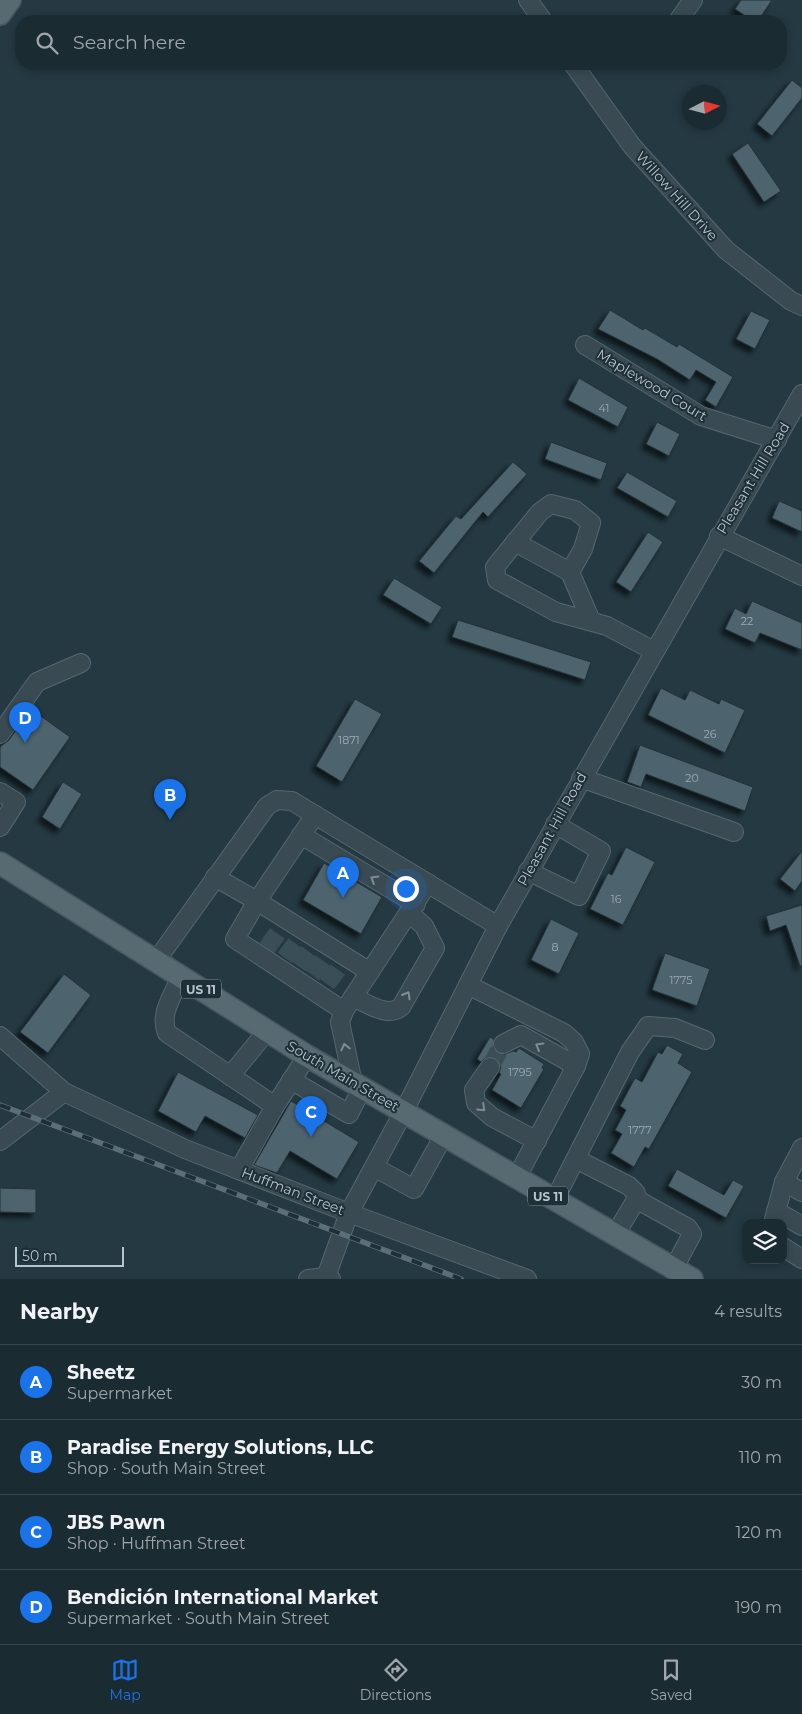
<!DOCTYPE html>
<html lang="en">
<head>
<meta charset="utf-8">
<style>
  :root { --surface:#1b2b32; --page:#28373e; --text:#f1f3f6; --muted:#a0a7ac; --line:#39474d; --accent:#1a73e8 }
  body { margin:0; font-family:Montserrat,sans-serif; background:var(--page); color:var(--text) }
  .controls { position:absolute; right:15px; bottom:15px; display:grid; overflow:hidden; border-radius:10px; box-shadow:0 2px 8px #0003 }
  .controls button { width:45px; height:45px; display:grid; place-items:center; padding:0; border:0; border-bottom:1px solid var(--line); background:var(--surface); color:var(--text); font:25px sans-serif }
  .compass { position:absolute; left:682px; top:85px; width:45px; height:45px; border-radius:50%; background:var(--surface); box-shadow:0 2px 8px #0003; rotate:84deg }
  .scale { position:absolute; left:15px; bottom:12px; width:109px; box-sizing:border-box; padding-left:5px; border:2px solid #b6c4cc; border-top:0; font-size:14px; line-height:18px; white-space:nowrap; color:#b6c4cc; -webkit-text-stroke:4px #1e2f37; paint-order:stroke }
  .you { position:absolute; left:405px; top:888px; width:18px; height:18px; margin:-12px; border:4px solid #fff; border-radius:50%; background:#1a73e8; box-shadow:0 0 0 8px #1a73e833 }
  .badge { display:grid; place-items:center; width:32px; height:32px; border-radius:50%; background:var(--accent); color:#fff; font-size:16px; font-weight:700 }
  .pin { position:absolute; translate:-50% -41px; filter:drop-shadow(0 1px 2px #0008) }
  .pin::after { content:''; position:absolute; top:26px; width:18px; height:15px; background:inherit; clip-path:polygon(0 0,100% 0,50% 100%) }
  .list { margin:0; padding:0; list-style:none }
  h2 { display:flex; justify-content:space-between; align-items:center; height:65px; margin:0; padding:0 20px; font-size:21px }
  h2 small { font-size:16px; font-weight:400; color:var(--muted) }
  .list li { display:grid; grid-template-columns:32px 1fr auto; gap:15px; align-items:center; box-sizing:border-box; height:75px; padding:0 20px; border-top:1px solid var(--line) }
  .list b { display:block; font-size:19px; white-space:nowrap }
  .list p { margin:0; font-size:16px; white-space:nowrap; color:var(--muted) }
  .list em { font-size:16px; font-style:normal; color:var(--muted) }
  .icon { flex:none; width:28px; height:28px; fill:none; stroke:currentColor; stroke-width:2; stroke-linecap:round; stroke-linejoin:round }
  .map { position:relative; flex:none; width:802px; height:1279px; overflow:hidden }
  .search { position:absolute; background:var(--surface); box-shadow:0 2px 8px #0003; left:15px; right:15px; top:15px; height:55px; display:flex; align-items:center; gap:12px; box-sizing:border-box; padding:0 18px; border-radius:20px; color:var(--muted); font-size:19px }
  .sheet { height:365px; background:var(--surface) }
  nav { display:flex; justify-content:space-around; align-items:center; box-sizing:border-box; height:70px; border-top:1px solid var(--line); background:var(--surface); font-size:14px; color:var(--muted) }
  nav a { display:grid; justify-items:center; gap:2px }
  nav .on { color:var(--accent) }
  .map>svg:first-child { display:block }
  .building { fill:#4d636d; stroke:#203139; filter:url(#shadow) }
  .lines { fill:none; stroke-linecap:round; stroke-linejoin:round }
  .minor-tunnel { stroke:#3a4e57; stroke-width:18; stroke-dasharray:18 9; stroke-linecap:butt }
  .minor-casing { stroke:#57676f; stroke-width:20 }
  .major-casing { stroke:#46565e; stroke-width:24 }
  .minor { stroke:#394a52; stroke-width:18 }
  .major { stroke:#576a72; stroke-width:21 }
  .rail-casing { stroke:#5b6f79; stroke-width:5.5 }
  .rail { stroke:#1e2f37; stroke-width:4; stroke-dasharray:11; stroke-linecap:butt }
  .oneway { stroke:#7e8d95 }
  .labels { text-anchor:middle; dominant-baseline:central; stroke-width:4; stroke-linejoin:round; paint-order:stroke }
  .number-label { font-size:11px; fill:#9cacb4 }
  .shield { fill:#1e2f37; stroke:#88979f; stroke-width:1 }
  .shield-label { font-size:12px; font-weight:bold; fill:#b6c4cc }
  .street-label { font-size:14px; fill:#b6c4cc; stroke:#1e2f37 }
</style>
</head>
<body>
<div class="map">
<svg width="802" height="1279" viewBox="0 0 802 1279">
  <defs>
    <filter id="shadow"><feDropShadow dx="-4.5" dy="4.5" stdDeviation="2.5" flood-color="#0009"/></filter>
  </defs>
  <rect width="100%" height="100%" fill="#243942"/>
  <g class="building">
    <path d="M 741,0 L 772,0 L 758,21 L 753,21 L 735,9 Z"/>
    <path d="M 792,80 L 802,88 L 802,98 L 772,136 L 757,124 Z"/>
    <path d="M 748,143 L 781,191 L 764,202 L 732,154 Z"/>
    <path d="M 610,310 L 643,330 L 645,328 L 677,347 L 679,344 L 733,377 L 716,407 L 705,400 L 716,382 L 696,370 L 690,380 L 657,359 L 598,329 Z"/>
    <path d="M 751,311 L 770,320 L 755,349 L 736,339 Z"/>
    <path d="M 579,378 L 628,407 L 618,427 L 568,400 Z"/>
    <path d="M 657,422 L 680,434 L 669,456 L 646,444 Z"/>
    <path d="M 551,442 L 607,463 L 601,480 L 545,459 Z"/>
    <path d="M 513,462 L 527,474 L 488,517 L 483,512 L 434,573 L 419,561 L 456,516 L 461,519 Z"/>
    <path d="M 627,472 L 677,501 L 668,517 L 617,488 Z"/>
    <path d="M 779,501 L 802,511 L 802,532 L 772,518 Z"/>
    <path d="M 648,532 L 663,542 L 631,592 L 616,582 Z"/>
    <path d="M 394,578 L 442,607 L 431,624 L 383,595 Z"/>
    <path d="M 752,601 L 802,623 L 802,650 L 760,633 L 755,643 L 725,629 L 735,608 L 746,614 Z"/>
    <path d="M 458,620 L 591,662 L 585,680 L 452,637 Z"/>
    <path d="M 661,688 L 685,700 L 690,690 L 719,704 L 721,699 L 745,710 L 725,753 L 648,715 Z"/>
    <path d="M 355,699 L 382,714 L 342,782 L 316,766 Z"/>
    <path d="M 31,709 L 70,737 L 33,790 L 0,767 L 0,747 L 9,740 Z"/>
    <path d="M 640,745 L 753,787 L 745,811 L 646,774 L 641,787 L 627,782 Z"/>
    <path d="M 63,782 L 82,794 L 60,829 L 42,817 Z"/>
    <path d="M 626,847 L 655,862 L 623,925 L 590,909 L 608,873 L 612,875 Z"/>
    <path d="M 802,851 L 802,881 L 795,891 L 780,879 Z"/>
    <path d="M 324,863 L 382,897 L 361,934 L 303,900 Z"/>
    <path d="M 802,905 L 802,966 L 800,966 L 786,925 L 770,931 L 766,916 Z"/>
    <path d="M 551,919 L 579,933 L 559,974 L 531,960 Z"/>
    <path d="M 665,953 L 710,969 L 697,1006 L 652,990 Z"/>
    <path d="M 64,974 L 91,995 L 48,1053 L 20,1032 Z"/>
    <path d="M 490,1037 L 494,1039 L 493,1048 L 498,1053 L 503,1055 L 513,1051 L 516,1052 L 519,1048 L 544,1064 L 542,1068 L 544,1069 L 521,1108 L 492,1090 L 501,1074 L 499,1073 L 501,1067 L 496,1059 L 486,1057 L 481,1062 L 477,1059 Z"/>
    <path d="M 667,1045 L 683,1054 L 678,1063 L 692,1072 L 649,1149 L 645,1147 L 634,1167 L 611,1153 L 622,1134 L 615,1130 L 626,1110 L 620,1106 L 635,1078 L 642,1082 L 658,1052 L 662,1054 Z"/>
    <path d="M 178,1072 L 258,1115 L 245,1138 L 205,1116 L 196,1132 L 158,1111 Z"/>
    <path d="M 291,1101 L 359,1142 L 337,1179 L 290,1151 L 277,1173 L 254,1165 Z"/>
    <path d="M 677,1169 L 724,1195 L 733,1180 L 744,1186 L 726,1218 L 668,1186 Z"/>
    <path d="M 0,1188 L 36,1189 L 36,1213 L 0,1212 Z"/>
  </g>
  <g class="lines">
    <g class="minor-tunnel">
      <path d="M 267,948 L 281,928"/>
      <path d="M 285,958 L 299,939"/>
      <path d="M 298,966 L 312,947"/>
      <path d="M 312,975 L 326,956"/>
      <path d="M 327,984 L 341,965"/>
      <path d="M 490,1067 L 503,1044"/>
    </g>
    <g class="minor-casing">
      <g id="minor">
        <path d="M 528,0 L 543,21"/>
        <path d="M 678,21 L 693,0"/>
        <path d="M 573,64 L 632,146 L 726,250 L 791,301 L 802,306"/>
        <path d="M 585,345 L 701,416 L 777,440"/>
        <path d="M 719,536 L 802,576"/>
        <path d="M 515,542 L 570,572"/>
        <path d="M 591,621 L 570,572 L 583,549 L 591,523 L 575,510 L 551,504 L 540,512 L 495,567 L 497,580 L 556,612 L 607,626 L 654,651"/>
        <path d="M 0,734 L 37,682 L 81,663"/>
        <path d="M 581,778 L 734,832"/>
        <path d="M 0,792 L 16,802 L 0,827"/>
        <path d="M 315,815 L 257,901 L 235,939 L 344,1011"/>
        <path d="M 301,835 L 416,904"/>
        <path d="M 528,871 L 579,896 L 601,851 L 555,824"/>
        <path d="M 215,877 L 257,901 L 370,972"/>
        <path d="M 156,961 L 267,806 L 277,800 L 292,801 L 498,926"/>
        <path d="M 181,977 C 173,995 159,1014 167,1033 L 275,1106 L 239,1170"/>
        <path d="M 468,985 L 564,1033 L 574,1042 L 580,1054 L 576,1066 L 517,1177"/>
        <path d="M 353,997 C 367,1003 387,1018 401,1007 L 435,948 L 424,926 L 409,913"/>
        <path d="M 0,1036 L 64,1092 L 185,1149 L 349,1213 L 527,1279"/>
        <path d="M 503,1044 L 521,1035 L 576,1066"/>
        <path d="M 490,1067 L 474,1090 L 476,1103 L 492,1117 L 537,1141"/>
        <path d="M 230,1076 L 267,1031"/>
        <path d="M 291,1080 L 349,1114 L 362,1088"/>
        <path d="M 353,1083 L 340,1022 L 344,1011 L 428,883"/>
        <path d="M 275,1106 L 307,1056"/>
        <path d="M 0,1141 L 64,1092"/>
        <path d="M 576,1159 L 629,1186 L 636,1193 L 636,1200 L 615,1235"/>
        <path d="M 374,1167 L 414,1189 L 444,1135"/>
        <path d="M 784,1182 L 802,1192"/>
        <path d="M 555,1199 L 630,1052 L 648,1026 L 675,1028 L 705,1040"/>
        <path d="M 636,1199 L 688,1228 L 692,1234 L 674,1268"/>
        <path d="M 776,1211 L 802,1226"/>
        <path d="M 773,1223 L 784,1182 L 802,1148"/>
        <path d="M 783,1247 L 802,1259"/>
        <path d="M 326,1277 L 349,1213 L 404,1111 L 498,926 L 802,394"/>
        <path d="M 308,1279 L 326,1277 L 331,1279"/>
      </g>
    </g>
    <g class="major-casing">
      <g id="major">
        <path d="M 0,14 L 10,0"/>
        <path d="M 0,863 L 307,1056 L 692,1279"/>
      </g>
    </g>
    <use href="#minor" class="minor"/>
    <use href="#major" class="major"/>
    <g class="rail-casing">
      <path id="rail" d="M 0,1105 L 461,1279"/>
    </g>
    <use href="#rail" class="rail"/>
  </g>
  <defs><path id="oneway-chevron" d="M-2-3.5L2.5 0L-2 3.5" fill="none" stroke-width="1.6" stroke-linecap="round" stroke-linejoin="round" transform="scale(1.25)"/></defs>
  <g class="oneway">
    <use href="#oneway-chevron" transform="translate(374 879) rotate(-149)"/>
    <use href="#oneway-chevron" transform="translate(407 995) rotate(-60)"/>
    <use href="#oneway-chevron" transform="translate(539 1046) rotate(-150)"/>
    <use href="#oneway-chevron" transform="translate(345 1047) rotate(-103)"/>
    <use href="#oneway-chevron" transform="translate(482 1108) rotate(43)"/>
  </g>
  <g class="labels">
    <g class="number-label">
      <text x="604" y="408">41</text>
      <text x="747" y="621">22</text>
      <text x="710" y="734">26</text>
      <text x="349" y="740">1871</text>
      <text x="692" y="778">20</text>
      <text x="616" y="899">16</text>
      <text x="555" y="947">8</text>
      <text x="681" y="980">1775</text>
      <text x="520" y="1072">1795</text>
      <text x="640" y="1130">1777</text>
    </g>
    <g class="shield">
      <rect x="181" y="979.5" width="40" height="19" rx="4"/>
      <rect x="528" y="1186.5" width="40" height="19" rx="4"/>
    </g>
    <g class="shield-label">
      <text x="201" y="989">US 11</text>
      <text x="548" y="1196">US 11</text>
    </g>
    <g class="street-label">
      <text transform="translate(677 196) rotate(48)">Willow Hill Drive</text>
      <text transform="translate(652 385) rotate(31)">Maplewood Court</text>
      <text transform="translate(753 478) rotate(-59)">Pleasant Hill Road</text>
      <text transform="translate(552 829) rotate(-61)">Pleasant Hill Road</text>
      <text transform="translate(343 1076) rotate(30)">South Main Street</text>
      <text transform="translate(293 1191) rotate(21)">Huffman Street</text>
    </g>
  </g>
</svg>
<div class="controls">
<button><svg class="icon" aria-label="layers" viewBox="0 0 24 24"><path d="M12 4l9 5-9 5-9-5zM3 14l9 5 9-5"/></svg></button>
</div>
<svg class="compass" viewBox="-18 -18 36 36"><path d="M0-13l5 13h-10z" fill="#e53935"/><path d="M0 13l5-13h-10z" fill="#a0a7ac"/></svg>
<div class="scale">50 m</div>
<div class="you"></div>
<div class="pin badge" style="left:343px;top:898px">A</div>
<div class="pin badge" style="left:170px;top:820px">B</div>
<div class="pin badge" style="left:311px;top:1137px">C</div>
<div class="pin badge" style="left:25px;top:743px">D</div>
<div class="search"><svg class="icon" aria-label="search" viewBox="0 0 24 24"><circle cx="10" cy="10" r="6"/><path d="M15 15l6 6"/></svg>Search here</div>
</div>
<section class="sheet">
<h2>Nearby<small>4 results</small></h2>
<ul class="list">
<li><span class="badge">A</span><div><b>Sheetz</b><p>Supermarket</p></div><em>30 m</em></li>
<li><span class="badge">B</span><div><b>Paradise Energy Solutions, LLC</b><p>Shop · South Main Street</p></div><em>110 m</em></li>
<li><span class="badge">C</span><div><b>JBS Pawn</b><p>Shop · Huffman Street</p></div><em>120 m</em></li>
<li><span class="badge">D</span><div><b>Bendición International Market</b><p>Supermarket · South Main Street</p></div><em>190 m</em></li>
</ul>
</section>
<nav>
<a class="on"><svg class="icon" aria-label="map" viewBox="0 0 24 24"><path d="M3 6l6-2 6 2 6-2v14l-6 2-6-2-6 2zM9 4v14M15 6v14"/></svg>Map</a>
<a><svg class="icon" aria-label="directions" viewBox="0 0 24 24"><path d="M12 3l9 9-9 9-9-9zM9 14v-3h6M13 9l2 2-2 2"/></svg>Directions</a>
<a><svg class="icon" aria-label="saved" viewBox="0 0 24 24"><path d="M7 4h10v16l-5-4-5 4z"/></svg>Saved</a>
</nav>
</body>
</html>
